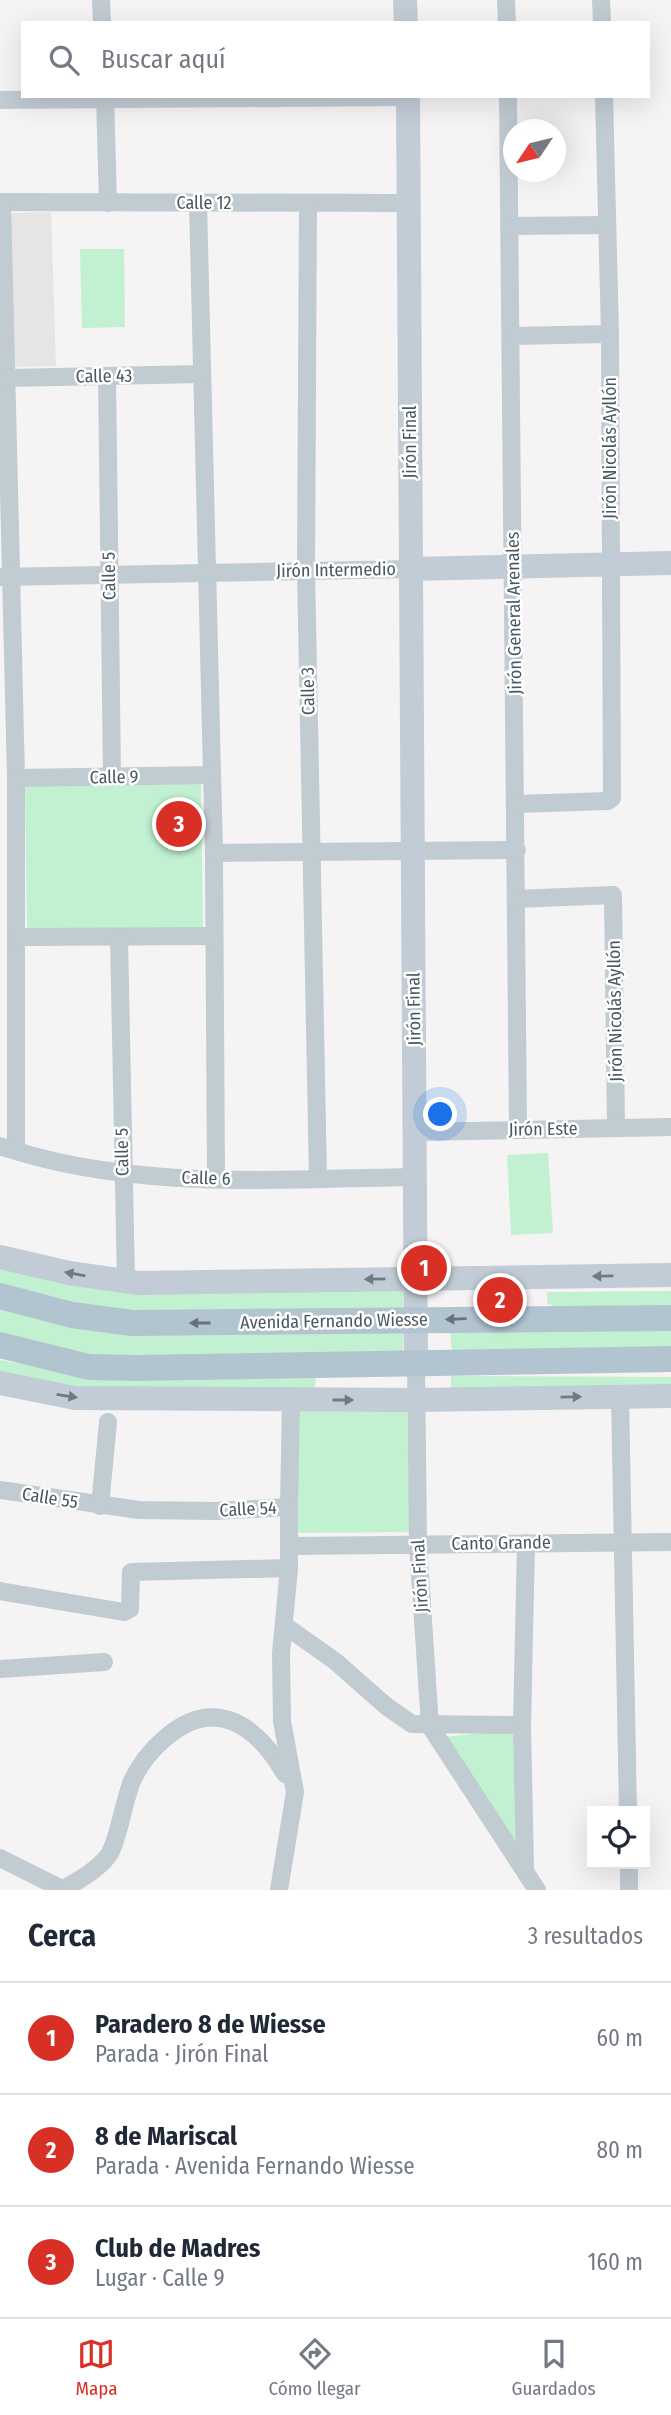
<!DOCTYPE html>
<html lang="es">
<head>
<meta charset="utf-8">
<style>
  :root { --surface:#fff; --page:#f2f2f3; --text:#1f2937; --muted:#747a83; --line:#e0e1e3; --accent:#d93025 }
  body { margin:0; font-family:"Fira Sans Condensed",sans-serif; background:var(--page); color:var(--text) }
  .controls { position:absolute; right:21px; bottom:21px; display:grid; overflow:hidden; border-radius:0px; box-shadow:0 7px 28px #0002 }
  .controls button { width:63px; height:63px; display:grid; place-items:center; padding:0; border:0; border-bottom:2px solid var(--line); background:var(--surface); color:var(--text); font:35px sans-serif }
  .compass { position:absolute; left:503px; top:119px; width:63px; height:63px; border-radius:50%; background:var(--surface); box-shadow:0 7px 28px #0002; rotate:235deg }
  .you { position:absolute; left:441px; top:1115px; width:24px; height:24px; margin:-18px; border:5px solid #fff; border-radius:50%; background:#1a73e8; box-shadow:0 0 0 10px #1a73e833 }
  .badge { display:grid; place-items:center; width:46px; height:46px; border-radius:50%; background:var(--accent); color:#fff; font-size:23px; font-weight:700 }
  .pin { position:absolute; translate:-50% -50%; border:4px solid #fff; box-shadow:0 2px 7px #0006 }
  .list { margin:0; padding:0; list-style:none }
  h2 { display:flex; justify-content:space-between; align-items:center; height:91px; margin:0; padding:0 28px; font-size:30px }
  h2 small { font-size:23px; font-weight:400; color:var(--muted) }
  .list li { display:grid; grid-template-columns:46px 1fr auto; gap:21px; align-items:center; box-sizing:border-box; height:112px; padding:0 28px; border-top:2px solid var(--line) }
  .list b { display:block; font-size:26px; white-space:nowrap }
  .list p { margin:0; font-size:23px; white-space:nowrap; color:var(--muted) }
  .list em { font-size:23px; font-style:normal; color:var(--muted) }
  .icon { flex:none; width:38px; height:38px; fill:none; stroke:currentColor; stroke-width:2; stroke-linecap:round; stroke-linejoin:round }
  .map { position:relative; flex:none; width:671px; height:1890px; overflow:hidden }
  .search { position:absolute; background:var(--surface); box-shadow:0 7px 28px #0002; left:21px; right:21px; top:21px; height:77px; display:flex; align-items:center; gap:18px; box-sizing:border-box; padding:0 24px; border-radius:0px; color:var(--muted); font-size:26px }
  .sheet { height:427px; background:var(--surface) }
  nav { display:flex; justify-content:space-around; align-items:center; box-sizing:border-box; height:98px; border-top:2px solid var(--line); background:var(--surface); font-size:19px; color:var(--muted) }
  nav a { display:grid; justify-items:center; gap:4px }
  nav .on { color:var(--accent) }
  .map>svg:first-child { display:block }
  .education { fill:#e6e4e5 }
  .green { fill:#c2f1d1 }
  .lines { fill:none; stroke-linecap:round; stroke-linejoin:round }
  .street { stroke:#c1cbd2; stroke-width:18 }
  .secondary { stroke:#c1ccd6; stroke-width:24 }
  .primary { stroke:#b3c4d1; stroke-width:26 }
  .oneway { fill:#6e7b84 }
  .oneway2 { fill:#64737d }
  .labels { text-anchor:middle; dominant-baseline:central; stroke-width:5; stroke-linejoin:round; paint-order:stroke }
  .street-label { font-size:18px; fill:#4a5861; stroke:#fff }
</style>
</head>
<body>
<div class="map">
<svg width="671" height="1890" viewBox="0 0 671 1890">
  <rect width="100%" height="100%" fill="#f5f3f3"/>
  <path class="education" d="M 51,212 L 56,366 L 15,367 L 10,213 Z"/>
  <g class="green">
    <path d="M 80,249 L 124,249 L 125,327 L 82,328 Z"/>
    <path d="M 201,784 L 203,929 L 27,930 L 25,785 Z"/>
    <path d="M 548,1153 L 553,1233 L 511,1235 L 507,1155 Z"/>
    <path d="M 0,1265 L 403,1288 L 403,1309 L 222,1312 L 99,1309 L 0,1287 Z"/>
    <path d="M 671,1291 L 671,1311 L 566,1311 L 547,1303 L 547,1292 Z"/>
    <path d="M 0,1309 L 404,1331 L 402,1356 L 126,1360 L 65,1354 L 0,1338 Z"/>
    <path d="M 671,1327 L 671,1352 L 452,1353 L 450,1330 Z"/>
    <path d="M 0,1360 L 93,1377 L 316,1377 L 315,1391 L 94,1389 L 0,1373 Z"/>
    <path d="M 451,1376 L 671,1377 L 671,1392 L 451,1391 Z"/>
    <path d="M 407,1408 L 410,1532 L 296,1533 L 295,1409 Z"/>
    <path d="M 520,1729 L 517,1837 L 514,1839 L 444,1737 Z"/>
  </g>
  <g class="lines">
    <g class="street">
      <path d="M 101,0 L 102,23"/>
      <path d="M 506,0 L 507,23"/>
      <path d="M 601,0 L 602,23"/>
      <path d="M 105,96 L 108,203"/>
      <path d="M 508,96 L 518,1129"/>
      <path d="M 0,100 L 408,97"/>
      <path d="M 0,202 L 409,203"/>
      <path d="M 2,202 L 16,778 L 16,1151"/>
      <path d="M 198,203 L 214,853 L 216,1179"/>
      <path d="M 308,203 L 306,570 L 318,1179"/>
      <path d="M 510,226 L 607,225"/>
      <path d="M 511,336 L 610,334"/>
      <path d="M 107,376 L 112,777"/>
      <path d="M 7,378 L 202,374"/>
      <path d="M 0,577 L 411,569"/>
      <path d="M 16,778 L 212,775"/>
      <path d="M 516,804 L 608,801 L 612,798 L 610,334 L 604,96"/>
      <path d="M 214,853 L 517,850"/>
      <path d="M 517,899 L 613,895 L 616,1127"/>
      <path d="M 18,937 L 214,936"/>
      <path d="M 119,937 L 126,1282"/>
      <path d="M 415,1132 L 671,1127"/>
      <path d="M 0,1146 C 133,1191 277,1179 415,1177"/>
      <path d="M 416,1362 L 418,1544 L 430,1726 L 537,1890"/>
      <path d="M 620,1397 L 628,1811"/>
      <path d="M 0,1490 L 139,1510 L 215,1511 L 289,1507 L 291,1400"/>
      <path d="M 100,1506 L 108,1422"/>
      <path d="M 290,1546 L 671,1542"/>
      <path d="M 0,1591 L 124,1612 L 130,1609 L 131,1572 L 289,1568"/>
      <path d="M 284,1625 L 335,1661 L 386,1706 L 412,1724 L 522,1725"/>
      <path d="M 0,1669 L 104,1662"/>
      <path d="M 0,1858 L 64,1890"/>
      <path d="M 629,1864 L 629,1890"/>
      <path d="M 525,1868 L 522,1725 L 526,1543"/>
      <path d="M 63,1890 C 78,1880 100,1869 110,1853 C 119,1836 124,1801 132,1781 C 140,1764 150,1751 164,1739 C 214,1695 256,1724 285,1774"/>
      <path d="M 279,1890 L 295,1792 L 282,1721 L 281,1653 L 289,1568 L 289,1507"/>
    </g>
    <g class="secondary">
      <path d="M 405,0 L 406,23"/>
      <path d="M 408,96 L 416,1362"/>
      <path d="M 411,569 L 671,563"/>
      <path d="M 0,1257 L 69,1273 L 138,1283 L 671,1275"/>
      <path d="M 0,1383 L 75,1398 L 416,1400 L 671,1396"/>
    </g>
    <g class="primary">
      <path d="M 0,1296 L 72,1315 L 132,1323 L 671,1318"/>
      <path d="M 0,1345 L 89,1367 L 136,1368 L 671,1359"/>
    </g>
  </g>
  <defs><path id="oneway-solid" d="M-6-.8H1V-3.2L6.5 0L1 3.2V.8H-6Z" transform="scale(1.75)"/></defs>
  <g class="oneway">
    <use href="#oneway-solid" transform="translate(75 1274) rotate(-170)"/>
    <use href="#oneway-solid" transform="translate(603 1276) rotate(179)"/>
    <use href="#oneway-solid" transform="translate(375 1279) rotate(179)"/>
    <use href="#oneway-solid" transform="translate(67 1396) rotate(9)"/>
    <use href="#oneway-solid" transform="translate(571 1397) rotate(-1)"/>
    <use href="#oneway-solid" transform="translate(343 1400)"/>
  </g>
  <g class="oneway2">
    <use href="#oneway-solid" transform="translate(456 1319) rotate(178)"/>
    <use href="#oneway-solid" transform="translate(200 1323) rotate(180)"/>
  </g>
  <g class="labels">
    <g class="street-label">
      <text x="204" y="203">Calle 12</text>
      <text transform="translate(104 376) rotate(-1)">Calle 43</text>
      <text transform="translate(410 442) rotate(-90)">Jirón Final</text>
      <text transform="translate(610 448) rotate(-90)">Jirón Nicolás Ayllón</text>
      <text transform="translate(336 570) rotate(-1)">Jirón Intermedio</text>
      <text transform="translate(109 576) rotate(-91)">Calle 5</text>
      <text transform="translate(514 613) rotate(-91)">Jirón General Arenales</text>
      <text transform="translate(308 691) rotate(-91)">Calle 3</text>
      <text transform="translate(114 777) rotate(-1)">Calle 9</text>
      <text transform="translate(414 1009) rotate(-91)">Jirón Final</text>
      <text transform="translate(615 1011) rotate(-91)">Jirón Nicolás Ayllón</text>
      <text transform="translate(543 1129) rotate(-1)">Jirón Este</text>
      <text transform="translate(122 1152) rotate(-91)">Calle 5</text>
      <text transform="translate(206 1178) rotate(2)">Calle 6</text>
      <text transform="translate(334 1321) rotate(-1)">Avenida Fernando Wiesse</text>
      <text transform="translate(50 1498) rotate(9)">Calle 55</text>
      <text transform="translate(248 1509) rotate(-3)">Calle 54</text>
      <text transform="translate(501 1543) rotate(-1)">Canto Grande</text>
      <text transform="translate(420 1576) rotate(-93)">Jirón Final</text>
    </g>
  </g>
</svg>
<div class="controls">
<button><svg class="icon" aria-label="locate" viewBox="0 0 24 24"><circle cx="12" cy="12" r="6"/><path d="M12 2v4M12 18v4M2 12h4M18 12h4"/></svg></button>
</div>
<svg class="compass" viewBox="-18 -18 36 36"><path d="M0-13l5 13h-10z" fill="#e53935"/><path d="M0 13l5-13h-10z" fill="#747a83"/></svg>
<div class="you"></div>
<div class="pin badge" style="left:424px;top:1268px">1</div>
<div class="pin badge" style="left:500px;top:1300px">2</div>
<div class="pin badge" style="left:179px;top:824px">3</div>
<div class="search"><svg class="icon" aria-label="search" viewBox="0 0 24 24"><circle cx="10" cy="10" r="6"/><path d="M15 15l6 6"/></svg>Buscar aquí</div>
</div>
<section class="sheet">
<h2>Cerca<small>3 resultados</small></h2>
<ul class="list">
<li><span class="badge">1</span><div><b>Paradero 8 de Wiesse</b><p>Parada · Jirón Final</p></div><em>60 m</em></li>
<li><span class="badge">2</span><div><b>8 de Mariscal</b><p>Parada · Avenida Fernando Wiesse</p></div><em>80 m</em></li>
<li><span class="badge">3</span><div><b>Club de Madres</b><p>Lugar · Calle 9</p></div><em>160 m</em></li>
</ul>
</section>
<nav>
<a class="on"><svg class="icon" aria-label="map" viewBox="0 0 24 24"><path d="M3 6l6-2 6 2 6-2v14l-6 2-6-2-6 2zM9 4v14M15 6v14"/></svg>Mapa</a>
<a><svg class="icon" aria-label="directions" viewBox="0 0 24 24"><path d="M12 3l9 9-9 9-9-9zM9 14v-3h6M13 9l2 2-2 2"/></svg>Cómo llegar</a>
<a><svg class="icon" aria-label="saved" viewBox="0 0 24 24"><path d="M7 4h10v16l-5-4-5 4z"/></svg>Guardados</a>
</nav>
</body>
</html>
